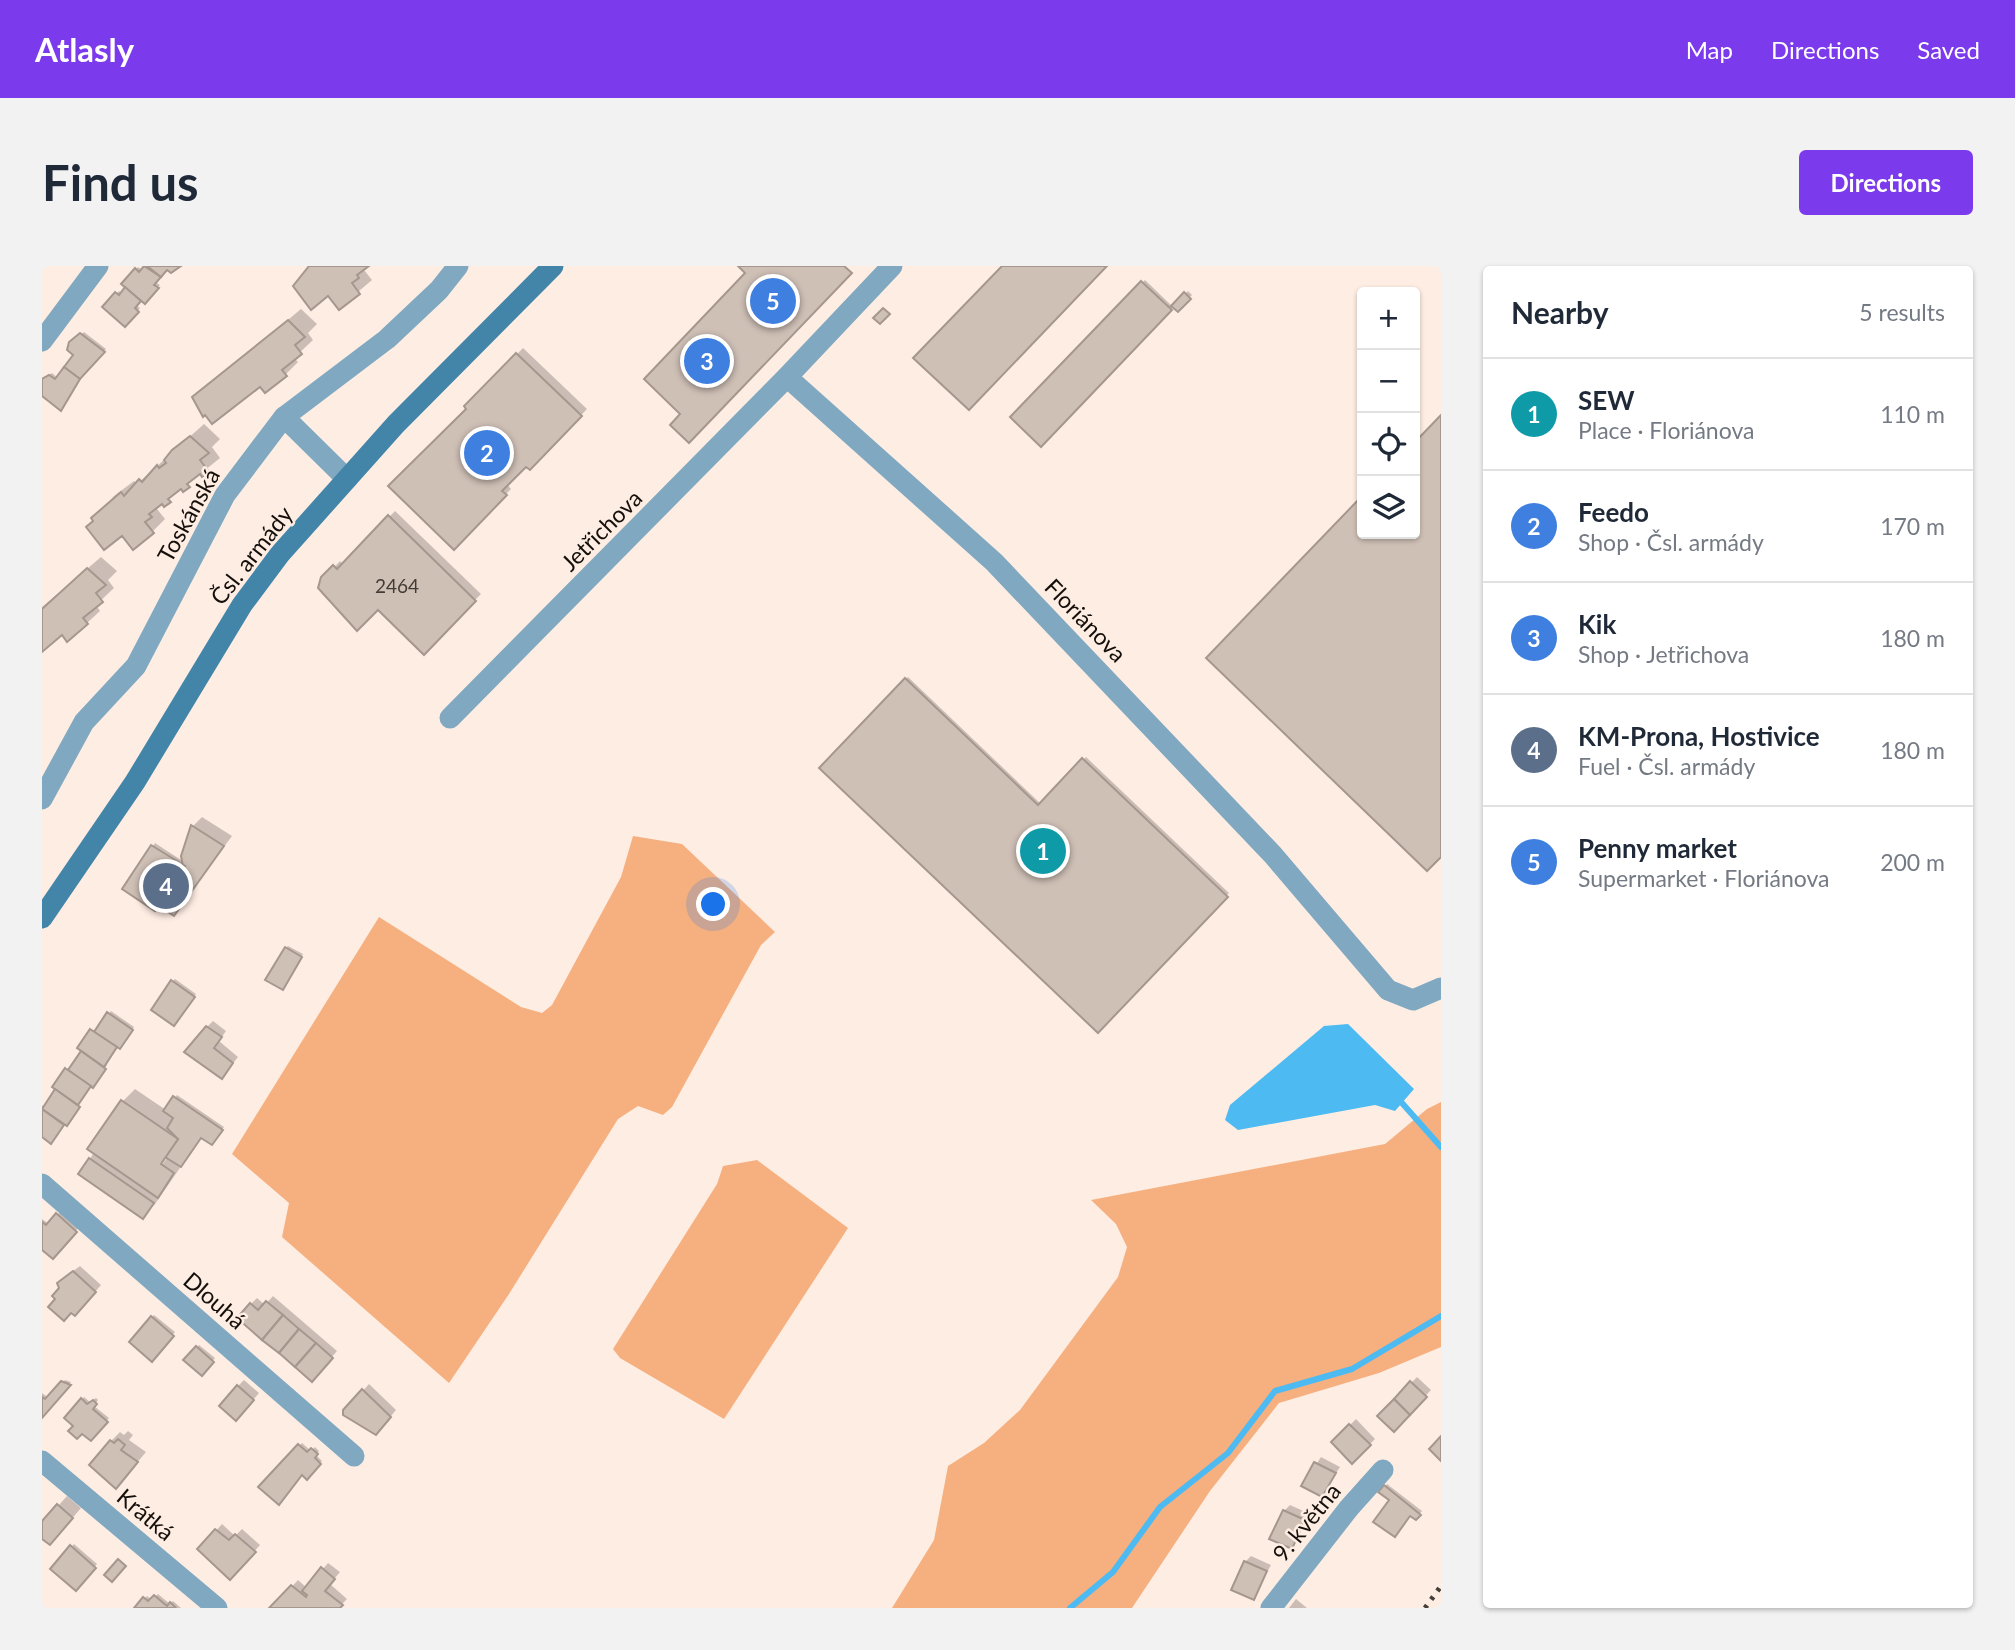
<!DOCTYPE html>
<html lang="en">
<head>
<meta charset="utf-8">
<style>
  :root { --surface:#fff; --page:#f2f2f3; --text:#1f2937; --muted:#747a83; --line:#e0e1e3; --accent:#7c3aed }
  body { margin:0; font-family:Lato,sans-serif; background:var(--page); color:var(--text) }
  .controls { position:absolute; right:21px; top:21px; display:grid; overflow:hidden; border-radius:7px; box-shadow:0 2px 5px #0004 }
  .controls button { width:63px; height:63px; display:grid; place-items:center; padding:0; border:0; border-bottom:2px solid var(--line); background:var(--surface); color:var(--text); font:35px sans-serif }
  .you { position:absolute; left:672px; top:639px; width:24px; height:24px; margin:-18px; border:5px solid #fff; border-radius:50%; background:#1a73e8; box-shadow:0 0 0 10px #1a73e833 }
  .badge { display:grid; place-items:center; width:46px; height:46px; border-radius:50%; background:var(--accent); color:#fff; font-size:23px; font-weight:700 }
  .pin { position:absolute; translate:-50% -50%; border:4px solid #fff; box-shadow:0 2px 7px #0006 }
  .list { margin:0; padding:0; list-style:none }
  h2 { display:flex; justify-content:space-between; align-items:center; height:91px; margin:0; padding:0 28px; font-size:30px }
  h2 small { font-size:23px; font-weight:400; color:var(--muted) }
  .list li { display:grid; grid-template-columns:46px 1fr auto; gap:21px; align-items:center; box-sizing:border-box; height:112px; padding:0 28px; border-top:2px solid var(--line) }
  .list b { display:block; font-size:26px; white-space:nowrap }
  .list p { margin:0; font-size:23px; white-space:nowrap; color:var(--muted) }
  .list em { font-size:23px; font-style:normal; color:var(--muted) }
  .icon { flex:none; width:38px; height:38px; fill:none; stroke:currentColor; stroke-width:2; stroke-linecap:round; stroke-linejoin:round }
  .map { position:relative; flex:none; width:1399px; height:1342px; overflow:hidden; border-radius:7px }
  header { display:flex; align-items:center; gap:42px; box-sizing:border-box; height:98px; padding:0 35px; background:var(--accent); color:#fff }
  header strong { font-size:33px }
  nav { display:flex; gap:38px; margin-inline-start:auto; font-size:24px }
  .intro { display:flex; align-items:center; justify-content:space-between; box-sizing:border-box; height:168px; padding:0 42px }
  h1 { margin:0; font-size:49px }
  .button { padding:18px 32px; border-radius:7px; background:var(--accent); color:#fff; font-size:24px; font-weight:700 }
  main { display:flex; gap:42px; padding:0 42px }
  aside { flex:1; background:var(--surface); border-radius:7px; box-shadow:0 2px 5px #0004 }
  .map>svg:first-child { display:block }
  .green { fill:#f6b080 }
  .water { fill:#4dbaf2 }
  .shadow { fill:#0003; fill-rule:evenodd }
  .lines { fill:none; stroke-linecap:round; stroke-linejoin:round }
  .stream { stroke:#4dbaf2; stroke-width:6 }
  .building { fill:#cfc0b6; stroke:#a5978d; stroke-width:2 }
  .minor { stroke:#80a9c1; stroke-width:21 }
  .tertiary { stroke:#80a9c1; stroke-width:21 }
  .secondary { stroke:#4385a8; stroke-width:21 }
  .rail { stroke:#463e39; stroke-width:5; stroke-dasharray:3.5 7; stroke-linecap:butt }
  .labels { text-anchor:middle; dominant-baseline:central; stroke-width:5; stroke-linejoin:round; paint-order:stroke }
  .number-label { font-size:19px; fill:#433b36 }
  .street-label { font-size:23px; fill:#140f0b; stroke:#feede3 }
</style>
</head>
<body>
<header>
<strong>Atlasly</strong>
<nav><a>Map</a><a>Directions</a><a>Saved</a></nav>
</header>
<div class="intro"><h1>Find us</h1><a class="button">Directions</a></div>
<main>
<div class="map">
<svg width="1399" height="1342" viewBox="0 0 1399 1342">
  <rect width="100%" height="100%" fill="#feede3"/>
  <g class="green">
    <path d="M 591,570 L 640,578 L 733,666 L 719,679 L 630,841 L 621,849 L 596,840 L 576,853 L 467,1028 L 407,1117 L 240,971 L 247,937 L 190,888 L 337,651 L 479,741 L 500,747 L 510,739 L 579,611 Z"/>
    <path d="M 1399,836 L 1399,1081 L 1337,1107 L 1237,1137 L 1168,1225 L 1090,1342 L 850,1342 L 892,1274 L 906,1200 L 942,1177 L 978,1144 L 1076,1011 L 1085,981 L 1074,958 L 1049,934 L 1343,878 L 1385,843 Z"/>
    <path d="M 715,894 L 806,962 L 682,1153 L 578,1092 L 571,1083 L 675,918 L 681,900 Z"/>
  </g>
  <path class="water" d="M 1306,758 L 1372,823 L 1353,845 L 1333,839 L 1196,864 L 1183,854 L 1188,839 L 1282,760 Z"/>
  <g class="shadow">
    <path d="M 104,0 L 136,0 L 125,2 L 113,16 L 118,19 L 103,36 L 99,33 L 94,39 L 98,42 L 83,59 L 62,41 L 77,25 L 80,28 L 86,21 L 82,18 L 96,1 L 100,4 Z"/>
    <path d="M 269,0 L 326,0 L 322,4 L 330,14 L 297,42 Z"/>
    <path d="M 1103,14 L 1131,41 L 1146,25 L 1150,29 L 1136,43 L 1132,40 L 999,178 L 971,151 Z"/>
    <path d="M 259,43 L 275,58 L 266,67 L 271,74 L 252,92 L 256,96 L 243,109 L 219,118 L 152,132 Z"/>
    <path d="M 42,66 L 64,83 L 29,122 L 32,124 L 21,140 L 0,128 L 0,114 L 10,107 L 16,112 L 34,88 L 32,74 Z"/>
    <path d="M 481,82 L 545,143 L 488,202 L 484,198 L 465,218 L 469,223 L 412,281 L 426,143 L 424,140 Z"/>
    <path d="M 1399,151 L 1385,603 L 1167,392 L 1320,233 L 1320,268 L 1373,268 L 1373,178 Z"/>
    <path d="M 162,158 L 178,173 L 170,181 L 178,192 L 115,243 L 123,253 L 110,266 L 80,268 L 46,261 L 72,230 L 92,215 L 95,218 Z"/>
    <path d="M 353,245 L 439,328 L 382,386 L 336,341 L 315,362 L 279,327 L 279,315 L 298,295 L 301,298 Z"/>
    <path d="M 59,291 L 75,305 L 66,314 L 72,322 L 54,339 L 58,345 L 45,357 L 20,367 L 0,384 L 0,341 Z"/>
    <path d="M 866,411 L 999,538 L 1044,491 L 1187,627 L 1056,765 L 780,502 Z"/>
    <path d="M 160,551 L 190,570 L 132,648 L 82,623 L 113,577 L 142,596 L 151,560 Z"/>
    <path d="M 246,680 L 261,688 L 243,719 L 244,682 Z"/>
    <path d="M 133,713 L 154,728 L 134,756 L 130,716 Z"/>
    <path d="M 69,745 L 92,761 L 80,779 L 75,780 L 63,798 L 65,799 L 11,873 L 0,869 L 0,839 L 2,841 L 24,803 L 29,803 L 41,784 L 50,764 L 55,764 Z"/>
    <path d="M 171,755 L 184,765 L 177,775 L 196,791 L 180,811 L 165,761 Z"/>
    <path d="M 93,823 L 124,844 L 135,829 L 182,861 L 172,874 L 160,870 L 113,938 L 101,950 L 48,893 L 81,835 ZM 122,889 L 127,889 L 115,906 Z"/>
    <path d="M 18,946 L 36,962 L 11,991 L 0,982 L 0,953 L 7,958 Z"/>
    <path d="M 38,1000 L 59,1019 L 39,1042 L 16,1033 L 23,1011 Z"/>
    <path d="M 231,1030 L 295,1085 L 275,1108 L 209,1038 L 215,1032 L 223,1039 Z"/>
    <path d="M 112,1049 L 133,1066 L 110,1093 L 89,1075 Z"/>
    <path d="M 157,1079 L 173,1092 L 160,1108 L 144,1094 Z"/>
    <path d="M 1375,1111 L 1389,1124 L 1352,1164 L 1337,1150 Z"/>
    <path d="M 23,1114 L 29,1116 L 0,1150 L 0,1127 L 7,1132 Z"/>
    <path d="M 202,1114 L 217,1127 L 200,1147 L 196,1120 Z"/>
    <path d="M 327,1118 L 354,1144 L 340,1161 L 303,1145 Z"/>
    <path d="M 42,1131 L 48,1136 L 54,1132 L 56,1134 L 52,1140 L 67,1152 L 49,1173 L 24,1152 Z"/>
    <path d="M 1314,1153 L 1333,1173 L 1310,1196 L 1291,1176 Z"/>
    <path d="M 86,1165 L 91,1169 L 87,1174 L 104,1186 L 83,1211 L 69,1175 L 78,1166 L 82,1169 Z"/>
    <path d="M 260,1177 L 269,1185 L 273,1181 L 277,1185 L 274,1189 L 280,1195 L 265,1212 L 260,1207 L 219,1221 Z"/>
    <path d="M 1279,1191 L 1298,1201 L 1280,1229 L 1261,1219 Z"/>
    <path d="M 1345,1218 L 1380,1245 L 1374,1252 L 1339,1226 Z"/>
    <path d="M 25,1230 L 39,1242 L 17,1268 L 0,1271 L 0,1258 Z"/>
    <path d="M 1248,1239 L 1268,1248 L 1249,1281 L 1242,1245 Z"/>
    <path d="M 180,1258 L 193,1270 L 200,1263 L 218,1279 L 194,1306 L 158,1283 Z"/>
    <path d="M 32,1278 L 55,1298 L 34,1323 L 10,1303 Z"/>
    <path d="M 1209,1290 L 1229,1299 L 1211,1332 L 1203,1296 Z"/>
    <path d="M 286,1297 L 298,1306 L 288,1318 L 305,1333 L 296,1342 L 230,1342 L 256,1314 L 265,1322 Z"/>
    <path d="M 116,1328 L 128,1338 L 131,1335 L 139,1342 L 94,1341 L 105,1330 L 110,1334 Z"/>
    <path d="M 1254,1333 L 1265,1342 L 1247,1342 Z"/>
  </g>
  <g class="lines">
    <g class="stream">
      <path d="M 1360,837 L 1399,881"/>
      <path d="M 1028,1342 L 1071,1306 L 1118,1241 L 1186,1187 L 1233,1125 L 1310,1103 L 1399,1050"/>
    </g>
  </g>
  <g class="building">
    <path d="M 102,0 L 119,11 L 112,19 L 117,22 L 103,38 L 79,18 L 93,2 L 97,6 Z"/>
    <path d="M 105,0 L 139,0 L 129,7 L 125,4 L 119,11 Z"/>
    <path d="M 267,0 L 327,0 L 315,9 L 317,12 L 310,17 L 318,28 L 297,44 L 286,30 L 269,44 L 251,20 Z"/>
    <path d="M 696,0 L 802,0 L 810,7 L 647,177 L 628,159 L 638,148 L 602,113 L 703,7 Z"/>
    <path d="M 960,0 L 1065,0 L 927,144 L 871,92 Z"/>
    <path d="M 1099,15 L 1130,44 L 999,181 L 968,151 Z"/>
    <path d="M 83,21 L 99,35 L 93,42 L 97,46 L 83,61 L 60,41 L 73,26 L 77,29 Z"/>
    <path d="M 1142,26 L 1149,33 L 1136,46 L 1129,40 Z"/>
    <path d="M 841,42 L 848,48 L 838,58 L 831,52 Z"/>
    <path d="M 246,54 L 263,71 L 253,79 L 260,88 L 240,104 L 245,110 L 223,127 L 218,121 L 170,158 L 163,149 L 161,151 L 150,131 Z"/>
    <path d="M 38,67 L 63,86 L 38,113 L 22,101 L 31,89 L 25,84 L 27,76 Z"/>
    <path d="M 474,87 L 540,150 L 488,204 L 484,201 L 460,225 L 465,229 L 412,284 L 346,220 L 424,143 L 422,140 Z"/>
    <path d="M 22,101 L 38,113 L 19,145 L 0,130 L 0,113 L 7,109 L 13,113 Z"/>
    <path d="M 1399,149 L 1399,591 L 1385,605 L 1164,392 L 1320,230 L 1320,268 L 1373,268 L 1373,176 Z"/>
    <path d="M 148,170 L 167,187 L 158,194 L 167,206 L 160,211 L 158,208 L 145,218 L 148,221 L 141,226 L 139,223 L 126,233 L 129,236 L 122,241 L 120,238 L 107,248 L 110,251 L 103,256 L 112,267 L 91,284 L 80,270 L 62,284 L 44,261 L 51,255 L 49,252 L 79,226 L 82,230 L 97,213 L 100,216 L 115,199 L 117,202 L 124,197 L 122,194 L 130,184 Z"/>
    <path d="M 346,249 L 434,335 L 382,389 L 336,344 L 315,365 L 276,322 L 279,311 L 291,299 L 295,303 Z"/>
    <path d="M 45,302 L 64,319 L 54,327 L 61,336 L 41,352 L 46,358 L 25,376 L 20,369 L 0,386 L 0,343 Z"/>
    <path d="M 863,412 L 996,539 L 1040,492 L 1186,631 L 1056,767 L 777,502 Z"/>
    <path d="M 149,559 L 182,580 L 132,650 L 115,639 L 141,600 L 139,590 Z"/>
    <path d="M 109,579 L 143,600 L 113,645 L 80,623 Z"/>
    <path d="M 243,681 L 260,691 L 241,724 L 223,714 Z"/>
    <path d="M 129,714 L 153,731 L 132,760 L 109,744 Z"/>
    <path d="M 65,746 L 91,764 L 78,783 L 52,766 Z"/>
    <path d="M 164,760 L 180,771 L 172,782 L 191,797 L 180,813 L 142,786 Z"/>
    <path d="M 48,763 L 75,781 L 62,801 L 35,782 Z"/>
    <path d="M 39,785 L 64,803 L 51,822 L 26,804 Z"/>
    <path d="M 23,802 L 49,820 L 36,839 L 10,821 Z"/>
    <path d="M 13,823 L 38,841 L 25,860 L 0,843 Z"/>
    <path d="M 131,830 L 181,864 L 170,879 L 159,872 L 139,901 L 123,891 L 136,873 L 125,862 L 131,852 L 121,845 Z"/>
    <path d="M 79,834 L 136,873 L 119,898 L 132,907 L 116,932 L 45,883 Z"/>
    <path d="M 0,843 L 22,859 L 9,878 L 0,871 Z"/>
    <path d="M 47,892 L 112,937 L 101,953 L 36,908 Z"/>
    <path d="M 14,947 L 35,966 L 11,993 L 0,984 L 0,956 L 4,959 Z"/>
    <path d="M 31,1005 L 54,1026 L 33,1050 L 29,1047 L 22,1055 L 6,1041 L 13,1033 L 10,1030 L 17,1022 L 15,1017 Z"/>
    <path d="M 224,1035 L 241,1049 L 220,1074 L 195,1052 L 208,1037 L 216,1044 Z"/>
    <path d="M 241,1049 L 257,1063 L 237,1087 L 220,1074 Z"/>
    <path d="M 109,1050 L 132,1070 L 110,1096 L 87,1076 Z"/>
    <path d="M 257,1063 L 274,1077 L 253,1101 L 237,1087 Z"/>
    <path d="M 274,1077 L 291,1092 L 270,1116 L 253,1101 Z"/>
    <path d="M 154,1080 L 172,1096 L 160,1110 L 141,1094 Z"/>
    <path d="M 19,1115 L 29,1119 L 0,1152 L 0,1131 L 3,1133 Z"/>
    <path d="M 1368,1115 L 1385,1131 L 1368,1149 L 1352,1133 Z"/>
    <path d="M 195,1119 L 212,1134 L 194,1155 L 177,1140 Z"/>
    <path d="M 320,1123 L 349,1151 L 334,1169 L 301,1149 L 301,1144 Z"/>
    <path d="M 39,1132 L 45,1138 L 51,1134 L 55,1138 L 51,1143 L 66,1156 L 49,1175 L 40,1168 L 35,1173 L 26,1165 L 31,1160 L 22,1152 Z"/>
    <path d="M 1352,1133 L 1368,1149 L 1352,1166 L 1335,1150 Z"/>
    <path d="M 1307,1158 L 1329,1179 L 1310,1198 L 1289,1176 Z"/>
    <path d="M 1399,1170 L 1399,1195 L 1387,1183 Z"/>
    <path d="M 76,1173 L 83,1179 L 79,1184 L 96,1196 L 74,1223 L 47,1199 L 68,1174 L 72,1177 Z"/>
    <path d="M 256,1178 L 265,1186 L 269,1182 L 276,1188 L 273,1192 L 279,1198 L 265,1214 L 260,1209 L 237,1239 L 216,1221 Z"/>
    <path d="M 1272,1196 L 1294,1207 L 1280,1231 L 1259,1220 Z"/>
    <path d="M 1342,1219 L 1379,1249 L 1374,1254 L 1368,1250 L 1353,1271 L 1331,1256 L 1347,1234 L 1336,1226 Z"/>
    <path d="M 15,1238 L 31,1252 L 8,1279 L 0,1273 L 0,1255 Z"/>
    <path d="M 1241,1244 L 1263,1254 L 1250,1283 L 1227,1273 Z"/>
    <path d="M 173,1263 L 187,1274 L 193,1268 L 214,1286 L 188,1314 L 155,1283 Z"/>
    <path d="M 28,1279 L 54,1302 L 34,1325 L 8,1303 Z"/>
    <path d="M 76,1293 L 84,1300 L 70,1316 L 62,1309 Z"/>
    <path d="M 1202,1295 L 1225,1305 L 1212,1334 L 1189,1324 Z"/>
    <path d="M 279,1301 L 293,1313 L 283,1325 L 301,1339 L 298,1342 L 227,1342 L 249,1319 L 264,1331 L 265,1329 L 260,1325 Z"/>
    <path d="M 112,1329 L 125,1340 L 128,1336 L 134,1342 L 92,1342 L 101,1331 L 106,1335 Z"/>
  </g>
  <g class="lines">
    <g class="minor">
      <path d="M 0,75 L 56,0"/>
      <path d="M 242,151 L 305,213"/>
      <path d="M 0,533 L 42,456 L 94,400 L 183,229 L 242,151 L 345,73 L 397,24 L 416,0"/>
      <path d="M 0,918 L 312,1190"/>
      <path d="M 0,1195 L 175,1342"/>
      <path d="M 1229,1342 L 1307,1242 L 1341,1204"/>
    </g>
    <g class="tertiary">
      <path d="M 745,111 L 952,296 L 1231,589 L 1346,724 L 1371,734 L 1399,722"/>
      <path d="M 408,452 L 745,111 L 850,0"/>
    </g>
    <path class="secondary" d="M 0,652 L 93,516 L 200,339 L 238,288 L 354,158 L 511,0"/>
    <path class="rail" d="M 1383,1342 L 1399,1320"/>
  </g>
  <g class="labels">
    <g class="number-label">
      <text x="355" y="319">2464</text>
    </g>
    <g class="street-label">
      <text transform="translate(146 249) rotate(-61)">Toskánská</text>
      <text transform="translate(559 264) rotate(-45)">Jetřichova</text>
      <text transform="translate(209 289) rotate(-52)">Čsl. armády</text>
      <text transform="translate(1044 354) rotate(46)">Floriánova</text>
      <text transform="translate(173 1034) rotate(41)">Dlouhá</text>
      <text transform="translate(104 1248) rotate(40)">Krátká</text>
      <text transform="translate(1264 1256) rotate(-51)">9. května</text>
    </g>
  </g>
</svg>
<div class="controls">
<button>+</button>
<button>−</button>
<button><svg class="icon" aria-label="locate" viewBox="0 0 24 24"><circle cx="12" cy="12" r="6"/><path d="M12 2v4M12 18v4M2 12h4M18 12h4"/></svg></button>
<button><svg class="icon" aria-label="layers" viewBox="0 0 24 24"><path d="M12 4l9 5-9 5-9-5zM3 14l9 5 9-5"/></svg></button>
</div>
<div class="you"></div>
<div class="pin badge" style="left:1001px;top:585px;background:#0f9aa8">1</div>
<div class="pin badge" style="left:445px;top:187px;background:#3f7fe0">2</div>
<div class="pin badge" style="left:665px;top:95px;background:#3f7fe0">3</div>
<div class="pin badge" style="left:124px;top:620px;background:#5c6f8a">4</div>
<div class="pin badge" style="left:731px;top:35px;background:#3f7fe0">5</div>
</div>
<aside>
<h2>Nearby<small>5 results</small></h2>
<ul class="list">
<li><span class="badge" style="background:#0f9aa8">1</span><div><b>SEW</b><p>Place · Floriánova</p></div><em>110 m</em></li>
<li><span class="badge" style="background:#3f7fe0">2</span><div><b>Feedo</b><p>Shop · Čsl. armády</p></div><em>170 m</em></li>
<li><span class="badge" style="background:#3f7fe0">3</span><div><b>Kik</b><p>Shop · Jetřichova</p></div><em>180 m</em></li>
<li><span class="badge" style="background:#5c6f8a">4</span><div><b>KM-Prona, Hostivice</b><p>Fuel · Čsl. armády</p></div><em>180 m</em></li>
<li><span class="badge" style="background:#3f7fe0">5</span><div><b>Penny market</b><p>Supermarket · Floriánova</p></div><em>200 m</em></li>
</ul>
</aside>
</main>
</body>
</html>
